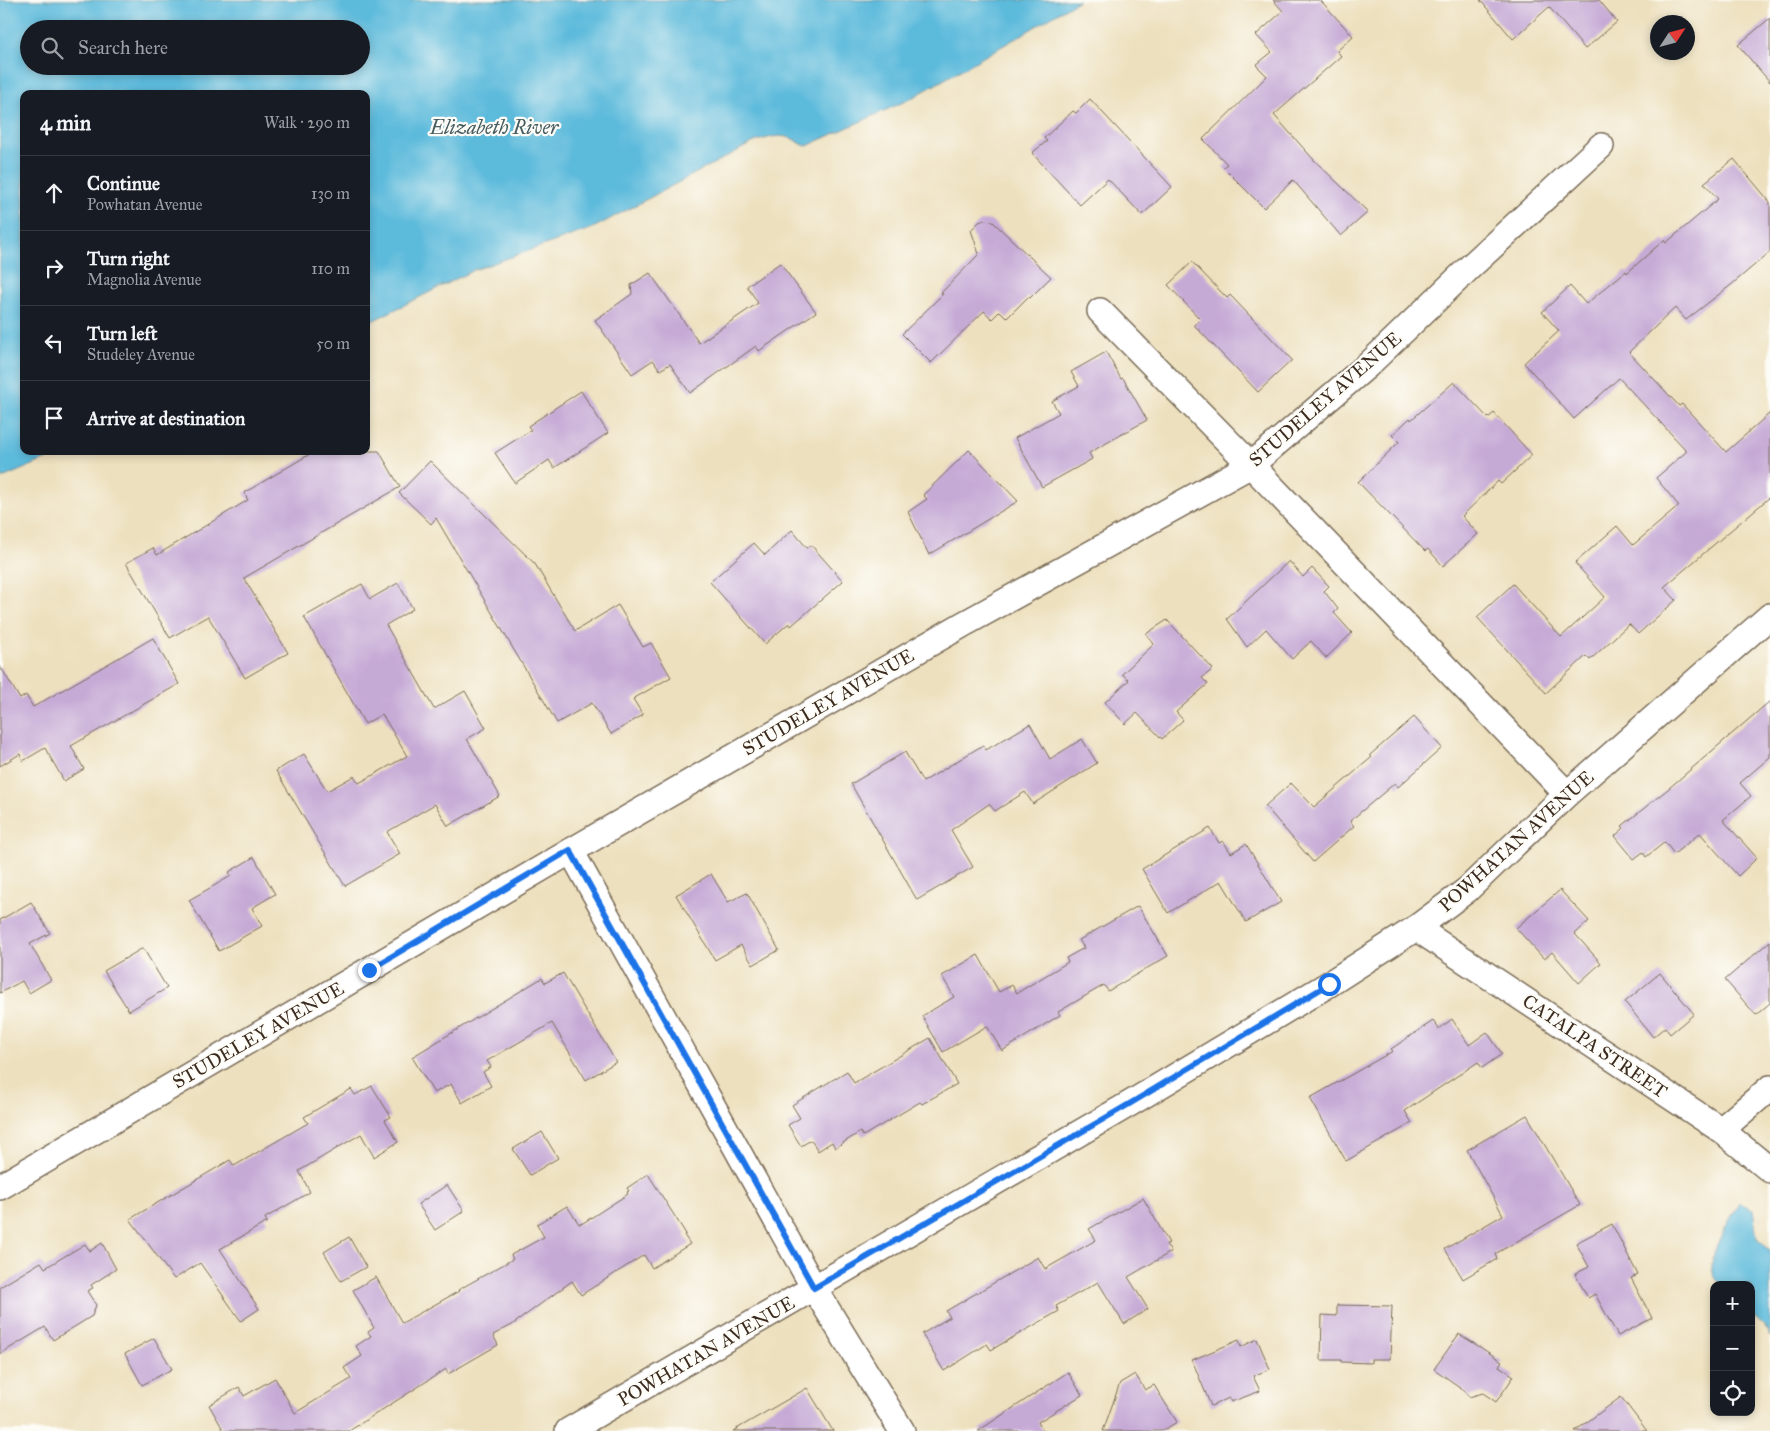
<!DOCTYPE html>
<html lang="en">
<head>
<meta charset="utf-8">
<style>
  :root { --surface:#171b24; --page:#20242c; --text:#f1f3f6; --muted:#9ea1a6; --line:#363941 }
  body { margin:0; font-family:"IM FELL Great Primer",serif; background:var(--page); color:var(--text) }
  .controls { position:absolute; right:15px; bottom:15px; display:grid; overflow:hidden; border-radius:10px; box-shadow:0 2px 8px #0003 }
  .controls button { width:45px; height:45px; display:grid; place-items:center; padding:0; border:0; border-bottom:1px solid var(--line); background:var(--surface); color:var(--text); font:25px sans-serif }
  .compass { position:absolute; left:1650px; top:15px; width:45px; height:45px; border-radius:50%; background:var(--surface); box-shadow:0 2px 8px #0003; rotate:54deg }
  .stop { position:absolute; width:15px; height:15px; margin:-11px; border:4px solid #1a73e8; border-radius:50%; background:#fff }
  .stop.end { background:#1a73e8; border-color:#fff; box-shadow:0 1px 5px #0008 }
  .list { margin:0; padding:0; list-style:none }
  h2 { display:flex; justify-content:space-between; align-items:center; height:65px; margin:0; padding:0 20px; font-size:21px }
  h2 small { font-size:16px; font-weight:400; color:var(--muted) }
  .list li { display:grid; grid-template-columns:32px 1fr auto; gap:15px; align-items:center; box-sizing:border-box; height:75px; padding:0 20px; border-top:1px solid var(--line) }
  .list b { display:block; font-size:19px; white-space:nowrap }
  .list p { margin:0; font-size:16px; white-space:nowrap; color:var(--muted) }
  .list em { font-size:16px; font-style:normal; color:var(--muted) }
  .icon { flex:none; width:28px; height:28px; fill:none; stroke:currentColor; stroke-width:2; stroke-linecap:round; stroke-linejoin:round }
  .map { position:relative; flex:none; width:1770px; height:1431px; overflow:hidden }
  .search { position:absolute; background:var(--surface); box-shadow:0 2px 8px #0003; left:20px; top:20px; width:350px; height:55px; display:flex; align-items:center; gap:12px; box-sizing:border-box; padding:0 18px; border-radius:28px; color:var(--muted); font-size:19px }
  .panel { position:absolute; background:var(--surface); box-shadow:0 2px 8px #0003; left:20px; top:90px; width:350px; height:365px; border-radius:10px }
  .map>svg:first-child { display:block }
  .water { fill:#5cbadb; stroke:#4c727c; fill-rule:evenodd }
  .building { fill:#c6aad6 }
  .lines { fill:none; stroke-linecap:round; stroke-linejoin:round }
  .street-casing { stroke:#796a56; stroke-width:28 }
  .street { stroke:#fff; stroke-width:25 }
  .route { stroke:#1a73e8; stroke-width:6 }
  .labels { text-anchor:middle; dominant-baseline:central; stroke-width:4.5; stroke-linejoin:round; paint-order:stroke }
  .street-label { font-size:19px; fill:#3b2a1e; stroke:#fdfcf7 }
  .water-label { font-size:20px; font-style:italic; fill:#475c60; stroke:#fdfcf7 }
</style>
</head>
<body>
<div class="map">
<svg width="1770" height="1431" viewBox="0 0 1770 1431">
  <rect width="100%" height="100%" fill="#fdfcf7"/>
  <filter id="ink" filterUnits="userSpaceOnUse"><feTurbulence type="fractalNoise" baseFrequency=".02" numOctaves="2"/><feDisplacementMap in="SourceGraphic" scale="10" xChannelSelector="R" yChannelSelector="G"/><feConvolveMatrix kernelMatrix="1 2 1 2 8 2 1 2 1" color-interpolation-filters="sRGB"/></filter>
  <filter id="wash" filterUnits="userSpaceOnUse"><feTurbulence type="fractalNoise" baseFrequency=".0096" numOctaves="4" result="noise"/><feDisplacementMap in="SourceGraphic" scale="20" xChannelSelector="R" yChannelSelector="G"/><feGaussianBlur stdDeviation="1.12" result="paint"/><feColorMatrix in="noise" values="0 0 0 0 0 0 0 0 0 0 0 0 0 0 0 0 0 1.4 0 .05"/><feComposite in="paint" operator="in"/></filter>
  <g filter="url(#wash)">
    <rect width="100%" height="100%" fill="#ede0be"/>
    <g class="water">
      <path d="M 0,0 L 1079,0 L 1018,37 L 910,99 L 807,146 C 801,145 798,141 793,139 C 779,133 768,138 754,142 L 593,228 L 474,270 L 366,324 L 366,94 L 24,94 L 24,451 L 65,451 L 0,479 ZM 29,29 L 361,29 L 361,66 L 29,66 Z"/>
      <path d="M 1739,1203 L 1753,1209 L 1757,1239 L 1770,1250 L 1770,1337 L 1764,1325 L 1751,1313 L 1751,1285 L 1722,1285 C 1719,1282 1715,1279 1714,1276 C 1705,1256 1730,1221 1739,1203 Z"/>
    </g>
    <g id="blocks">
      <g class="building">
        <path d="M 1273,0 L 1320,0 L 1353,36 L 1337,51 L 1341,56 L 1274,115 L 1314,160 L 1368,212 L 1341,236 L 1293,180 L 1264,208 L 1223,167 L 1227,164 L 1203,139 L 1267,76 L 1256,65 L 1272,52 L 1256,35 L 1283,11 Z"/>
        <path d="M 1480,0 L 1599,0 L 1617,22 L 1585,49 L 1549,7 L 1513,39 Z"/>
        <path d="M 1770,18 L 1770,82 L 1738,45 Z"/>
        <path d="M 1090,99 L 1172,187 L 1142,215 L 1108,179 L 1080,205 L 1032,153 L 1047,141 L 1044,138 L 1073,111 L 1076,113 Z"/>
        <path d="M 1734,159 L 1770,202 L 1770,252 L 1731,285 L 1686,320 L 1675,308 L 1629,352 L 1679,406 L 1682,404 L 1726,452 L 1770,413 L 1770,497 L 1664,587 L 1676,600 L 1638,634 L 1629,624 L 1590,660 L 1586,656 L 1546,693 L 1477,617 L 1513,584 L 1561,637 L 1605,597 L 1575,563 L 1617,526 L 1633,545 L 1679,506 L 1656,478 L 1687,451 L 1619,378 L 1574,419 L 1524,363 L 1559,331 L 1542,312 L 1570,286 L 1586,304 L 1626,271 L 1627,273 L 1664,240 L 1666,243 L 1718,199 L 1704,183 Z"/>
        <path d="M 984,220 L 992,221 L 1051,277 L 1030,298 L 1028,297 L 1007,318 L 1000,311 L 992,319 L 984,311 L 931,363 L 902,334 L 943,294 L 941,293 L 979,254 L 971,230 L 979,222 Z"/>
        <path d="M 1192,262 L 1227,298 L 1230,295 L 1292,360 L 1258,392 L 1194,325 L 1200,319 L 1168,285 Z"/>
        <path d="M 780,263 L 816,312 L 759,351 L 756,346 L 690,393 L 670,364 L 660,370 L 653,360 L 632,374 L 595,320 L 632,294 L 631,285 L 650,273 L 699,343 L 758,303 L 747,286 Z"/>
        <path d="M 1106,352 L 1121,379 L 1123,378 L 1147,420 L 1089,453 L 1092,459 L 1042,487 L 1015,438 L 1059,413 L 1052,401 L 1079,386 L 1071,372 Z"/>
        <path d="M 1454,382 L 1488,418 L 1494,413 L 1532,455 L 1501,484 L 1498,481 L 1462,516 L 1478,534 L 1443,566 L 1428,549 L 1425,551 L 1358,482 L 1399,442 L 1392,435 L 1410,418 L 1411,420 Z"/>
        <path d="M 581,391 L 608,433 L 554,468 L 549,460 L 515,483 L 495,453 L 531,430 L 528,426 Z"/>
        <path d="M 969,450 L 1018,501 L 929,555 L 908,512 L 927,499 L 923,495 Z"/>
        <path d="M 315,451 L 379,451 L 400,487 L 244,578 L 288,653 L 245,678 L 208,616 L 170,638 L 126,563 L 153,548 L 157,555 L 248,500 L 244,493 Z"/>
        <path d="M 430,461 L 535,564 L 575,631 L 618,605 L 643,647 L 651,643 L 671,677 L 633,699 L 643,715 L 611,734 L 592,703 L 557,723 L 436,518 L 431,524 L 399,493 Z"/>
        <path d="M 792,530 L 807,548 L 811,545 L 843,581 L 791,626 L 789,623 L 765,644 L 710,582 L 754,543 L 765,555 Z"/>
        <path d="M 1289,561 L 1303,577 L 1312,568 L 1329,586 L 1324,591 L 1338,609 L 1334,613 L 1352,633 L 1326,658 L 1311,641 L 1292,659 L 1266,629 L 1247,647 L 1227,619 Z"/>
        <path d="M 398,583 L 413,609 L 386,625 L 434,709 L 465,691 L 486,728 L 467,739 L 500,796 L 448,826 L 435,804 L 387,832 L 400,854 L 345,886 L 276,771 L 304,754 L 327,791 L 354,776 L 359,783 L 407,756 L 382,714 L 365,724 L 304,617 L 362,584 L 370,599 Z"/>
        <path d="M 1167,620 L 1213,669 L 1202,678 L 1208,684 L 1176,712 L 1183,720 L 1162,739 L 1137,713 L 1125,724 L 1105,702 L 1129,680 L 1122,674 L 1154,644 L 1146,634 Z"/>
        <path d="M 153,638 L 179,684 L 71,746 L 84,769 L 64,781 L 45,748 L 23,761 L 20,754 L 0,766 L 0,666 L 20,699 L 26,695 L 33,707 Z"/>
        <path d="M 1770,701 L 1770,757 L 1740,783 L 1751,796 L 1723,820 L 1757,858 L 1738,876 L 1700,833 L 1674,854 L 1665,842 L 1646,857 L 1643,852 L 1634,859 L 1615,836 L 1624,828 L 1622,826 L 1668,789 Z"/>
        <path d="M 1414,717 L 1442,748 L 1398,787 L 1395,783 L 1350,821 L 1354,826 L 1313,862 L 1265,806 L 1291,783 L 1314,807 L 1372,757 L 1370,755 Z"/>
        <path d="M 1030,724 L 1050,759 L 1082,739 L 1097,763 L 1033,804 L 1025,792 L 995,811 L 989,804 L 951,830 L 973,867 L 917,900 L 851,784 L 905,752 L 923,782 L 983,745 L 986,750 Z"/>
        <path d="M 1210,828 L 1219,843 L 1223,841 L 1231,853 L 1246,844 L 1281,902 L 1246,922 L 1221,881 L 1168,913 L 1142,869 Z"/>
        <path d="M 254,857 L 275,894 L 252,908 L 262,926 L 219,951 L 189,900 L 231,876 L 229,872 Z"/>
        <path d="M 711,874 L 728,902 L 747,893 L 779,950 L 753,965 L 741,945 L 715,960 L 676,895 Z"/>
        <path d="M 1560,890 L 1589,921 L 1575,934 L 1601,963 L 1579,983 L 1552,952 L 1544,959 L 1516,928 Z"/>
        <path d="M 31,902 L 50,933 L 30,944 L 51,980 L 29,993 L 22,981 L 0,993 L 0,920 Z"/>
        <path d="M 1138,906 L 1168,956 L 1108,991 L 1104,985 L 1058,1012 L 1060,1015 L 1002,1051 L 987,1026 L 943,1052 L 922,1016 L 954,997 L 942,976 L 978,955 L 999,992 L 1012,985 L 1017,993 L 1068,962 L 1066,958 L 1084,948 L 1079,940 Z"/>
        <path d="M 1770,941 L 1770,1003 L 1756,1015 L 1725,980 Z"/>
        <path d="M 143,948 L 167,988 L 129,1011 L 104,971 Z"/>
        <path d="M 563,973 L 616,1062 L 586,1080 L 552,1023 L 487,1061 L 491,1067 L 483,1072 L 491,1086 L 462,1103 L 451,1084 L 434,1093 L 412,1057 L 542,978 L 545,983 Z"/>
        <path d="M 1660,973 L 1694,1014 L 1670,1034 L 1665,1027 L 1653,1037 L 1625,1002 Z"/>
        <path d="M 1452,1019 L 1469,1045 L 1487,1032 L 1502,1054 L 1482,1068 L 1478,1062 L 1405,1111 L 1412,1123 L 1346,1161 L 1310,1098 L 1393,1051 L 1391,1049 L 1433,1021 L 1439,1029 Z"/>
        <path d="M 930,1038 L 957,1084 L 922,1104 L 920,1102 L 863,1136 L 860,1132 L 835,1148 L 832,1142 L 818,1151 L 811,1140 L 801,1146 L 788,1125 L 800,1118 L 792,1105 L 847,1071 L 854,1083 Z"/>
        <path d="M 372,1086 L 391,1117 L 385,1120 L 398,1142 L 374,1157 L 361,1134 L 299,1171 L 310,1192 L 265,1218 L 267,1222 L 220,1249 L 259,1309 L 241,1321 L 200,1263 L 174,1279 L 130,1219 L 230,1160 L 234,1166 L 308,1123 L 304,1117 L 351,1089 L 355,1095 Z"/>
        <path d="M 1527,1115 L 1580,1205 L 1495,1254 L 1497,1259 L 1463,1279 L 1445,1249 L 1503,1215 L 1467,1150 Z"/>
        <path d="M 542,1132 L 558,1158 L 530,1175 L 513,1149 Z"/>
        <path d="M 648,1174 L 686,1234 L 684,1235 L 690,1244 L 652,1268 L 644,1255 L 581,1295 L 572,1281 L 512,1325 L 493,1335 L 498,1345 L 448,1374 L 446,1369 L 349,1431 L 224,1431 L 209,1405 L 239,1387 L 244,1396 L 275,1378 L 295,1413 L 351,1379 L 344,1368 L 362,1356 L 356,1346 L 371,1336 L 368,1332 L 374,1328 L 353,1290 L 376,1277 L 402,1323 L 459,1291 L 458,1290 L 513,1259 L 511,1255 L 544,1237 L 537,1224 L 567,1206 L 579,1224 L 583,1223 L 628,1194 L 627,1192 L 629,1191 L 627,1188 Z"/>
        <path d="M 447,1185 L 464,1211 L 435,1230 L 418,1204 Z"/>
        <path d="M 1143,1198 L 1169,1243 L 1166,1244 L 1171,1252 L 1128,1277 L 1148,1309 L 1124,1324 L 1098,1282 L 1056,1306 L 1059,1311 L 991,1350 L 987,1344 L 944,1371 L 922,1334 L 950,1317 L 946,1311 L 1038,1257 L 1045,1269 L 1096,1240 L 1089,1229 Z"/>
        <path d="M 1612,1224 L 1638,1275 L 1631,1278 L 1652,1318 L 1618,1336 L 1595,1294 L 1588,1298 L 1575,1274 L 1589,1267 L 1576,1243 Z"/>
        <path d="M 349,1237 L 366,1267 L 341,1281 L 324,1252 Z"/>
        <path d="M 102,1243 L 116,1269 L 91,1285 L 93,1288 L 87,1291 L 96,1305 L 92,1316 L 53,1340 L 45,1327 L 0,1354 L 0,1287 L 41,1262 L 45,1268 L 85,1244 L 90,1251 Z"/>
        <path d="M 1337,1305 L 1392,1306 L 1390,1359 L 1371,1359 L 1371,1363 L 1341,1362 L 1341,1360 L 1321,1360 L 1322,1315 L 1337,1316 Z"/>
        <path d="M 1459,1334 L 1502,1361 L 1499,1366 L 1514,1376 L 1496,1402 L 1483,1393 L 1469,1397 L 1464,1390 L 1434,1369 Z"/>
        <path d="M 154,1338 L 172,1369 L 142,1385 L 125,1354 Z"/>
        <path d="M 1257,1339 L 1270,1369 L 1253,1376 L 1260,1391 L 1231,1402 L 1229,1398 L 1211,1406 L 1192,1360 L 1239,1340 L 1241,1347 Z"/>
        <path d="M 1068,1372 L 1082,1395 L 1038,1422 L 1043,1431 L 978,1431 Z"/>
        <path d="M 1135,1374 L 1145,1390 L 1154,1385 L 1177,1422 L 1162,1431 L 1103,1431 L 1120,1383 Z"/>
        <path d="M 807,1388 L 833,1431 L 733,1431 L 790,1398 Z"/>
        <path d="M 1621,1397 L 1647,1431 L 1575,1431 Z"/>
      </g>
    </g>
  </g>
  <g filter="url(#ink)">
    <use href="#blocks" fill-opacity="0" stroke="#796a56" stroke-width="1"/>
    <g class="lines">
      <g class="street-casing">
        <g id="street">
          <path d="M 1100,311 L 1251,465 L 1567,794"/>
          <path d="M 571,851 L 814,1288 L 902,1431"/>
          <path d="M 1416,928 L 1721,1130 L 1770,1170"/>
          <path d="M 1721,1130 L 1770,1088"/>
          <path d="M 0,1187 L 571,851 L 962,625 L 1251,465 L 1368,365 L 1471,266 L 1601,146"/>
          <path d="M 568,1431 L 1131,1103 L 1329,984 L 1416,928 L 1467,890 L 1567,794 L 1770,616"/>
        </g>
      </g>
      <use href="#street" class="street"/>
    </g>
  </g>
  <g class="lines" filter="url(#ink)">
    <path class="route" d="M 369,970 L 570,850 L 814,1288 L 1131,1103 L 1329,984"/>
  </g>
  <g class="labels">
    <g class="street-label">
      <text transform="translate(1325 399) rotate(-41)">STUDELEY AVENUE</text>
      <text transform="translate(828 702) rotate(-30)">STUDELEY AVENUE</text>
      <text transform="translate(1516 841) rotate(-42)">POWHATAN AVENUE</text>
      <text transform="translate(258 1035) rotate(-30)">STUDELEY AVENUE</text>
      <text transform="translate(1595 1046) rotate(34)">CATALPA STREET</text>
      <text transform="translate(706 1351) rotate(-30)">POWHATAN AVENUE</text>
    </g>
    <g class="water-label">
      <text x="494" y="127">Elizabeth River</text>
    </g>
  </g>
</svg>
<div class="controls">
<button>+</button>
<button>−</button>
<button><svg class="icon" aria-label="locate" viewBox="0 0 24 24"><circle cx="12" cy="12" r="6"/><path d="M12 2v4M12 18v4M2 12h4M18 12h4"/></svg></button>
</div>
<svg class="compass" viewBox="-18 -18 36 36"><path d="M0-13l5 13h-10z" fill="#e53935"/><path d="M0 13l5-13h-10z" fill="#9ea1a6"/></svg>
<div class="stop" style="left:1329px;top:984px"></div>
<div class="stop end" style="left:369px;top:970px"></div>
<div class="search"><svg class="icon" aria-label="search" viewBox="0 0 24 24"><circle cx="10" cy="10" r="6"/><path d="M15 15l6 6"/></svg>Search here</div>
<section class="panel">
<h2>4 min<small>Walk · 290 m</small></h2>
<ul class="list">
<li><svg class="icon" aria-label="ahead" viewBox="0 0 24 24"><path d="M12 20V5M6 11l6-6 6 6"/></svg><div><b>Continue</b><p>Powhatan Avenue</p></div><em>130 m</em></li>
<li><svg class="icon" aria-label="right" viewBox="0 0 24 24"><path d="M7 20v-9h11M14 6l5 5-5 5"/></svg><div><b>Turn right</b><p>Magnolia Avenue</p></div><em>110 m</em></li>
<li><svg class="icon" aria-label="left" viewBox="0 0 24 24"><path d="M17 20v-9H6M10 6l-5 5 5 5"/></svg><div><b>Turn left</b><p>Studeley Avenue</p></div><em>50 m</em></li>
<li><svg class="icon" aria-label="arrive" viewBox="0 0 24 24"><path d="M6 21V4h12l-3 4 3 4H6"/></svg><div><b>Arrive at destination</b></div></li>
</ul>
</section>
</div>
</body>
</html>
